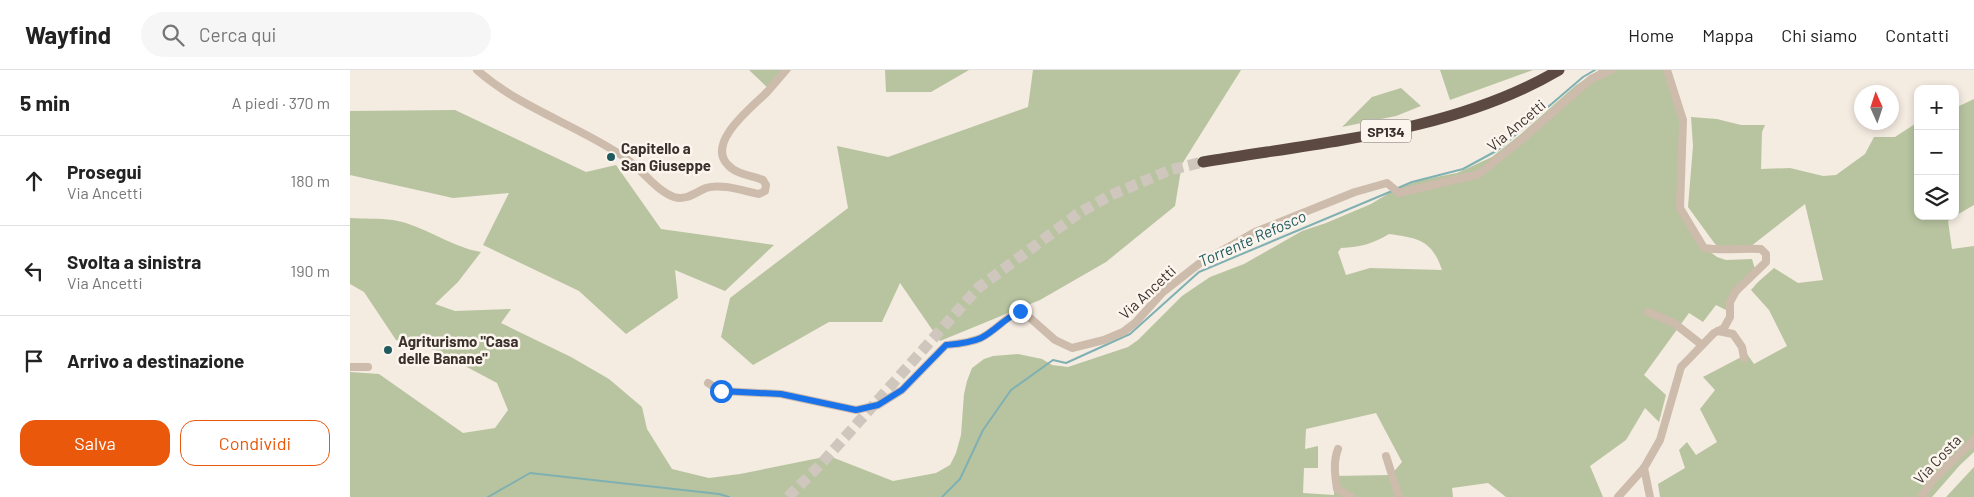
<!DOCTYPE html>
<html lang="it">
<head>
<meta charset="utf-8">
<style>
  :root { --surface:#fff; --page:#f6f6f6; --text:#222; --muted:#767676; --line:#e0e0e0; --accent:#ea580c }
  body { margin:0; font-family:Barlow,sans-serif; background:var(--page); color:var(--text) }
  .controls { position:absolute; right:15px; top:15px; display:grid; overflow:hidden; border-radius:10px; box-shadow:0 2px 8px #0003 }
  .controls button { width:45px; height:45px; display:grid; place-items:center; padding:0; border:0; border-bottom:1px solid var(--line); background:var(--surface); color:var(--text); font:25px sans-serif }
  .compass { position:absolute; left:1504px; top:15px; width:45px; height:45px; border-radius:50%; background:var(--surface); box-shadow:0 2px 8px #0003; rotate:357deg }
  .stop { position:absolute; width:15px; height:15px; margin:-11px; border:4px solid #1a73e8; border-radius:50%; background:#fff }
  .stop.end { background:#1a73e8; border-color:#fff; box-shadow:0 1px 5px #0008 }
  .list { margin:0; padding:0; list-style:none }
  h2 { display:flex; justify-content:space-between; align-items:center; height:65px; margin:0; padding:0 20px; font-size:21px }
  h2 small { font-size:16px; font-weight:400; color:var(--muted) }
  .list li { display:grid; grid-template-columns:32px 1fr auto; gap:15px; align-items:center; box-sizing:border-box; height:90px; padding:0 20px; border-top:1px solid var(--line) }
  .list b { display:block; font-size:19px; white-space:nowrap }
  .list p { margin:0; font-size:16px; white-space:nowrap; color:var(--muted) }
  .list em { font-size:16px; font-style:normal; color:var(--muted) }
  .actions { display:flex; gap:10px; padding:15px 20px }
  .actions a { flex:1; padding:11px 0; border:1px solid var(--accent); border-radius:15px; text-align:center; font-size:18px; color:var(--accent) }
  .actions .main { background:var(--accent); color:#fff }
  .icon { flex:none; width:28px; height:28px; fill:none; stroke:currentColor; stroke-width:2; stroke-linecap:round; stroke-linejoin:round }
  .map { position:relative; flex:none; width:1624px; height:427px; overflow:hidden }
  header { display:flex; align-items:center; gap:30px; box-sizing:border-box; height:70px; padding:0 25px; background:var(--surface); border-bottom:1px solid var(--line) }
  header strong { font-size:24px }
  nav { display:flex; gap:28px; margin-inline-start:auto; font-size:18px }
  .search { width:350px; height:45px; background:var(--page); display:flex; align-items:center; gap:12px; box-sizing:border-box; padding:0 18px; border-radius:28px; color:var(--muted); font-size:19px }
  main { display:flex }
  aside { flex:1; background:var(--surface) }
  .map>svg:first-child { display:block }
  .green { fill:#b8c4a0; fill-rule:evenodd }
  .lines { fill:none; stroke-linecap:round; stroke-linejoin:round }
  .stream { stroke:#7fb0b2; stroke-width:2 }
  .highway-tunnel { stroke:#cfc6bd; stroke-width:11; stroke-dasharray:11 5.5; stroke-linecap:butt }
  .minor { stroke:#cdbbac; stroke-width:8 }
  .highway { stroke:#5c4a42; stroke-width:11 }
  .route { stroke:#1a73e8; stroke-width:6 }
  .poi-dot { fill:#1f5a5e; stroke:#fbf5ee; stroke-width:2 }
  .labels { text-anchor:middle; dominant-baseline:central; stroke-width:5; stroke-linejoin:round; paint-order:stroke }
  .shield { fill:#fbf5ee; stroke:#756b66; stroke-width:1 }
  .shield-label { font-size:14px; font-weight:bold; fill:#3b302b }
  .street-label { font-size:15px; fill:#3b302b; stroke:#fbf5ee }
  .poi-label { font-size:15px; font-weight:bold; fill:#3b302b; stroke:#fbf5ee; text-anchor:start }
  .water-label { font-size:16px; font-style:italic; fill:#1f5a5e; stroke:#fbf5ee }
</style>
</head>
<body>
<header>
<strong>Wayfind</strong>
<div class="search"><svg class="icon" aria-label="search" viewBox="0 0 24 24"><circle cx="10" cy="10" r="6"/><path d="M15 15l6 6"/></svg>Cerca qui</div>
<nav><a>Home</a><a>Mappa</a><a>Chi siamo</a><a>Contatti</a></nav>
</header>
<main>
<aside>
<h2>5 min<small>A piedi · 370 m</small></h2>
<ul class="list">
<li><svg class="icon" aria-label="ahead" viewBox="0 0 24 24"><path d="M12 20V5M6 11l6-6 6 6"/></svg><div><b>Prosegui</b><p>Via Ancetti</p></div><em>180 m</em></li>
<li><svg class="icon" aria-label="left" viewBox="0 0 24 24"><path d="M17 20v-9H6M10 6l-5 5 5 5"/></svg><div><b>Svolta a sinistra</b><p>Via Ancetti</p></div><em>190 m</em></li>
<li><svg class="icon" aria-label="arrive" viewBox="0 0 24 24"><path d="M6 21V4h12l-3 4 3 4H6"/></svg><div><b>Arrivo a destinazione</b></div></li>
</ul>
<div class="actions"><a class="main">Salva</a><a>Condividi</a></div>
</aside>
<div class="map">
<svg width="1624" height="427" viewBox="0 0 1624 427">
  <rect width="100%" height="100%" fill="#f4ebe1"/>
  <g class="green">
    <path d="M 399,0 L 441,0 L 422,22 Z"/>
    <path d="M 535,0 L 619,0 L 581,22 L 536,22 Z"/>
    <path d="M 683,0 L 891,0 L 832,94 L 825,136 L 756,192 L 690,230 L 590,271 L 550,213 L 532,252 L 479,252 L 403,295 L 371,267 L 380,228 L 498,138 L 487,76 L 538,87 L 678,37 Z"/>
    <path d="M 1090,0 L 1183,0 L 1100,30 Z"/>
    <path d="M 1249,0 L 1316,0 L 1330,39 L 1329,134 L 1359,181 L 1367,187 L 1376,190 L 1402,189 L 1405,199 L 1382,224 L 1378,241 L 1366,235 L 1353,252 L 1339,243 L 1294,305 L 1316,325 L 1309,352 L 1295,338 L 1276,370 L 1240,396 L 1253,427 L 1156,427 L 1138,413 L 1102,418 L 1103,427 L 0,427 L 0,302 L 29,304 L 113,363 L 145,358 L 158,340 L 147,313 L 85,280 L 46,270 L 14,222 L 0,214 L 0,148 C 14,149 29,148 43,150 C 74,155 100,177 131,182 L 108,212 L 85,234 L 105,241 L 161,239 L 151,253 L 221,287 L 259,309 L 292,337 L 297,359 L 322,399 L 359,408 L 390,404 L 479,386 L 543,411 L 586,403 L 600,395 L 606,383 L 611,365 L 614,324 L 617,311 L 622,298 L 634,289 L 643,286 L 668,284 L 692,289 L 702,295 L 718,297 L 778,277 L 788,270 L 832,226 L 860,207 L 894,194 L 952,161 L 976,153 L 1021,134 L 1044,120 L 1070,110 L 1107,103 L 1142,87 L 1171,64 L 1225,16 ZM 1039,164 C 1068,168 1082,170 1092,200 L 1020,198 L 996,205 L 988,182 L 991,178 C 1011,177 1022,174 1039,164 ZM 1026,343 L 1052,392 L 1041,405 L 984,406 L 984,425 L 953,423 L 954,398 L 968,398 L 968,376 L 955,379 L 956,359 Z"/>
    <path d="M 1051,18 L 1071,36 L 1046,46 L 992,57 L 1022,27 Z"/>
    <path d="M 1624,29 L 1624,135 L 1605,146 L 1605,38 Z"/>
    <path d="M 105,40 L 236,102 L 266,95 L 311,159 L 424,175 L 375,221 L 325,200 L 328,228 L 276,264 L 229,221 L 133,175 L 159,123 L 103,128 L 0,105 L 0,41 Z"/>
    <path d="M 1341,47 L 1367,49 L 1391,55 L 1415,55 L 1412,62 L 1411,99 L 1440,98 L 1473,106 L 1486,105 L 1515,84 L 1524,67 L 1545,67 L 1568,52 L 1568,146 L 1605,146 L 1598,151 L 1602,179 L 1624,176 L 1624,382 L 1610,395 L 1582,427 L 1310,427 L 1308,414 L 1335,398 L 1329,380 L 1337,372 L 1346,385 L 1367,372 L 1350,339 L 1365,320 L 1353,307 L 1397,284 L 1404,294 L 1437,276 L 1419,240 L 1401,220 L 1408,212 L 1424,198 L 1448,213 L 1473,210 L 1455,134 L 1396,180 L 1371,179 L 1365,174 L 1338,137 L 1343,76 Z"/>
    <path d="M 1624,397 L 1624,427 L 1596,427 Z"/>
  </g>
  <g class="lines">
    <g class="stream">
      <path d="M 1048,118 L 1062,112 L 1113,99 L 1148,80 L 1233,7 L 1245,0"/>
      <path d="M 138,427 L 180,403 L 369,424 L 379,427"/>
      <path d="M 592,427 L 610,409 L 633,360 L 661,320 L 703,290 L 716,293 L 780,264 L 849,202 L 1042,121"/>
    </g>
    <path class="highway-tunnel" d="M 438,427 L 471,394 L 628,218 L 729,143 L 759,126 L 820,100 L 853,92"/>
    <g class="minor">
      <path d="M 127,0 C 170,38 227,55 274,87 C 291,98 305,120 324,127 C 336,131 346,122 356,118 C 371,113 394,121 409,124 L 415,121 L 416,115 L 413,110 C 402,105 387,105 378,95 C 355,72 404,36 418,21 C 424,14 430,7 436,0"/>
      <path d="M 1298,242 L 1324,253 L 1352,275"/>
      <path d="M 1368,261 L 1383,264 L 1392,277 L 1394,288"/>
      <path d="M 0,297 L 18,297"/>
      <path d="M 358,313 L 371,321 L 431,324 L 506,340 L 528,335 L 552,320 L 596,275 C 607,274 620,273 631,268 C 645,261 655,248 669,241 L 679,247 L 705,270 L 722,278 L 754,270 L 773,262 L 785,253 L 813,222 L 850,193 L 905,162 L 1005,122 L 1037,113 L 1049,123 L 1129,104 L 1170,71 L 1241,9 L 1261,0"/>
      <path d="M 988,379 C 983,392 985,405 987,419 L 1001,427"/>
      <path d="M 1036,386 L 1049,427"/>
      <path d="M 1294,398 L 1300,427"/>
      <path d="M 1268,427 L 1294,398 L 1310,370 L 1331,297 L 1364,263 L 1374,258 L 1380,247 L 1380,232 L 1386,221 L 1416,192 L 1416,184 L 1411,179 C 1392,178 1373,181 1354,178 L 1330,138 L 1333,50 L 1317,0"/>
      <path d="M 1571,427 L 1583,410 L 1624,370"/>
    </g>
    <path class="highway" d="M 853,92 C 972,72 1104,62 1209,0"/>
  </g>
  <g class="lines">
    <path class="route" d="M 371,321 L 431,324 L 506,340 L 528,335 L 552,320 L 596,275 C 607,274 620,273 631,268 C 645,261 655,248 670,241"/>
  </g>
  <g class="poi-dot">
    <circle cx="261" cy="87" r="5"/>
    <circle cx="38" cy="280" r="5"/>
  </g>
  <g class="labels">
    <rect class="shield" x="1011" y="49.5" width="50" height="23" rx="4"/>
    <g class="shield-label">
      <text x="1036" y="61">SP134</text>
    </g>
    <g class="street-label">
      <text transform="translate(1166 55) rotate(-40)">Via Ancetti</text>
      <text transform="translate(797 222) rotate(-43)">Via Ancetti</text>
      <text transform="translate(1587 389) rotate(-47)">Via Costa</text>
    </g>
    <g class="poi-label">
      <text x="271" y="78">Capitello a<tspan x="271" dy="17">San Giuseppe</tspan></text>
      <text x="48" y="271">Agriturismo "Casa<tspan x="48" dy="17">delle Banane"</tspan></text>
    </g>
    <g class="water-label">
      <text transform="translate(902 168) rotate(-24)">Torrente Refosco</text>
    </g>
  </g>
</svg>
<div class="controls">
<button>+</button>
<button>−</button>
<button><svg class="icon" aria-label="layers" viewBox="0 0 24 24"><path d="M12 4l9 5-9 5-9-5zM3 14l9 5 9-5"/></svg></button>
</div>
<svg class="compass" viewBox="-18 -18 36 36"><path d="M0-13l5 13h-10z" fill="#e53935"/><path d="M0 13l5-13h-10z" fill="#767676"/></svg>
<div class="stop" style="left:371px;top:321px"></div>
<div class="stop end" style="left:670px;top:241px"></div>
</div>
</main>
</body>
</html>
